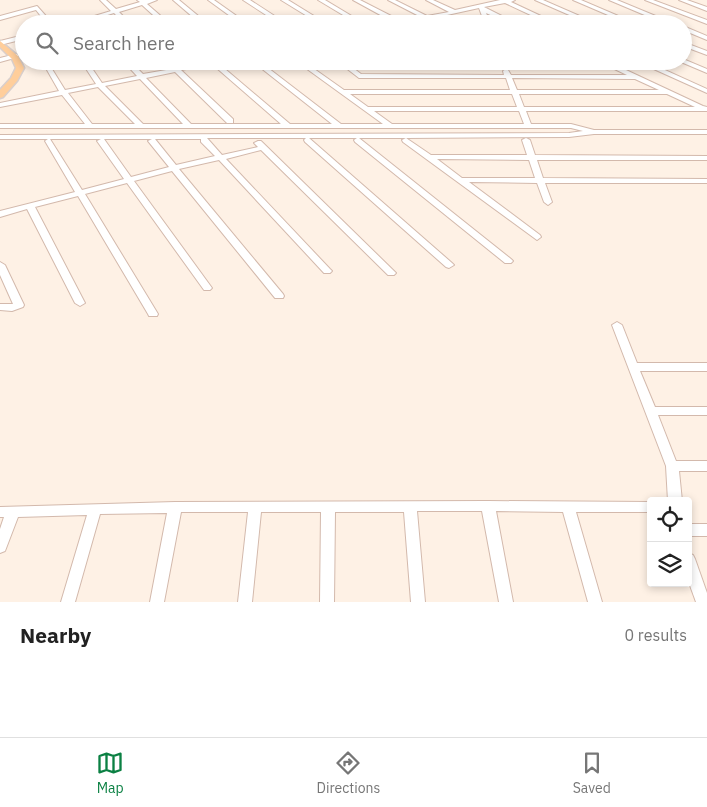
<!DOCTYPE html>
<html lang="en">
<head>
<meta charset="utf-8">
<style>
  :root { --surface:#fff; --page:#f2f2f2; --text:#222; --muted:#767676; --line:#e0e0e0; --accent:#0b8043 }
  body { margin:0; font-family:"IBM Plex Sans",sans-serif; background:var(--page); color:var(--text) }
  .controls { position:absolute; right:15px; bottom:15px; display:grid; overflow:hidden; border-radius:5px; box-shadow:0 2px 8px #0003 }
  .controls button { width:45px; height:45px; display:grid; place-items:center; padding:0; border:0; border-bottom:1px solid var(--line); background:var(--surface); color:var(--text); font:25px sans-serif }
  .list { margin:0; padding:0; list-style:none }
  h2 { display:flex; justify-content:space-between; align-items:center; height:65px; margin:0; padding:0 20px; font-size:21px }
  h2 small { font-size:16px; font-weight:400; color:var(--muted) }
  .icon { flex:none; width:28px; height:28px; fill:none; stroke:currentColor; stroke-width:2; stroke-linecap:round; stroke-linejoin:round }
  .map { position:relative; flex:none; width:707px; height:602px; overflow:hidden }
  .search { position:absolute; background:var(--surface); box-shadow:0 2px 8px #0003; left:15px; right:15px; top:15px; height:55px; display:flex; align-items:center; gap:12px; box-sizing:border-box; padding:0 18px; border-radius:28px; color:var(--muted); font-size:19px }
  .sheet { height:135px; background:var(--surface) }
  nav { display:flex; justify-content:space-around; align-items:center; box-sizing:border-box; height:70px; border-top:1px solid var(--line); background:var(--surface); font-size:14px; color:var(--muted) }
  nav a { display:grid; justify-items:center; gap:2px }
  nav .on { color:var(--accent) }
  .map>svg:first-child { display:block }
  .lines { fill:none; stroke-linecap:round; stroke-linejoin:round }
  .minor-casing { stroke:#d3b9ac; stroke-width:2 }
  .major-casing { stroke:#d9cfcc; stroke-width:3 }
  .minor { fill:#fff; fill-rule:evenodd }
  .major { fill:#ffce9b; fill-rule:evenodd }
</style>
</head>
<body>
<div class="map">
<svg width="707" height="602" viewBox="0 0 707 602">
  <rect width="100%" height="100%" fill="#fef1e5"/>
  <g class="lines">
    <g class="minor-casing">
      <g id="minor">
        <path d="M 100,0 L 106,0 L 116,9 L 140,2 L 137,0 L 157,0 L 147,4 L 170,24 L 163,24 L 142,5 L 119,12 L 131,24 L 125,24 L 114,13 L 78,24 L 68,24 L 111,11 Z"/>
        <path d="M 173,0 L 179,0 L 208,24 L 201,24 Z"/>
        <path d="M 208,0 L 214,0 L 248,24 L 241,24 Z"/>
        <path d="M 243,0 L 250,0 L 287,24 L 280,24 Z"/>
        <path d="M 281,0 L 288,0 L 327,24 L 320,24 Z"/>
        <path d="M 318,0 L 325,0 L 365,24 L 358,24 Z"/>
        <path d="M 353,0 L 360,0 L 401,21 L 421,17 L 388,0 L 395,0 L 427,16 L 449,12 L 426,0 L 433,0 L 455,10 L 500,0 L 515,0 L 511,2 L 558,24 L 550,24 L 505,3 L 484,7 L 518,24 L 510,24 L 486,13 L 491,24 L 485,24 L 479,8 L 406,24 L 394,24 L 395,23 Z"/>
        <path d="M 535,0 L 543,0 L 598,24 L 590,24 Z"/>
        <path d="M 573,0 L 581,0 L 637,24 L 629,24 Z"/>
        <path d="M 609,0 L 617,0 L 675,24 L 666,24 Z"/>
        <path d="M 645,0 L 653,0 L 707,20 L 707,24 Z"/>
        <path d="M 679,0 L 687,0 L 707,7 L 707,11 Z"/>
        <path d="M 37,6 L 53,24 L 47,24 L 36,10 L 0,20 L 0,16 Z"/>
        <path d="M 683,26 L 707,36 L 707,40 L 683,30 Z"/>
        <path d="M 24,35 L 24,39 L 0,45 L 0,41 Z"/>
        <path d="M 683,42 L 707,51 L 707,55 L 683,46 Z"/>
        <path d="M 16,54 L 18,55 L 18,57 L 0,62 L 0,58 Z"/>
        <path d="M 683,59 L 707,69 L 707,73 L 681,62 L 680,61 L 683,61 Z"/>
        <path d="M 81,61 L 87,61 L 102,83 L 137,76 L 123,61 L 130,61 L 143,74 L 172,69 L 165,61 L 172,61 L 178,67 L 208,61 L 222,61 L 218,63 L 290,124 L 332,124 L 252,61 L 259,61 L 341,124 L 383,124 L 296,61 L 303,61 L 344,90 L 510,90 L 506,78 L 359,78 L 337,61 L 613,61 L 611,63 L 703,106 L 707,107 L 707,111 L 526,111 L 531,124 L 571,124 L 594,130 L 707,130 L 707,134 L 594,134 L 569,137 L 406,138 L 431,155 L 527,155 L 522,140 L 526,138 L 530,140 L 535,155 L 707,156 L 707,160 L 537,160 L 543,178 L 707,179 L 707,183 L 545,183 L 552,202 L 548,205 L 544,202 L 537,183 L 469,182 L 540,235 L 541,237 L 537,240 L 403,142 L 402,140 L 406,138 L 359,138 L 511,259 L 513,261 L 511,263 L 505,263 L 355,142 L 354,140 L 357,138 L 309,138 L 452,263 L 454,265 L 449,268 L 446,267 L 305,142 L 304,140 L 306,138 L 207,138 L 222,155 L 258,147 L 254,143 L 258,141 L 261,141 L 394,271 L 396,273 L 394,275 L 388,275 L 261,150 L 226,159 L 330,269 L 332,271 L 330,273 L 324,273 L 219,160 L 179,169 L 283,294 L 284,296 L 283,298 L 275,298 L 172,171 L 134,181 L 212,288 L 210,290 L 204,290 L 127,183 L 85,194 L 158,314 L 157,316 L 149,316 L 148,314 L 78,196 L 35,207 L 85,303 L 80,306 L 75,303 L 27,209 L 0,217 L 0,211 L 75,192 L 45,141 L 48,139 L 0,139 L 0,135 L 569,133 L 583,131 L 571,128 L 0,128 L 0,124 L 85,124 L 62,95 L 0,107 L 0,103 L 59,91 L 47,70 L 50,68 L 52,69 L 65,90 L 96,84 ZM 602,63 L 627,75 L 511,75 L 508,70 L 506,69 L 503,71 L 504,75 L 361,74 L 348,64 ZM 212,64 L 281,124 L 191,124 L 146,78 L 175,72 L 227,123 L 233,123 L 233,119 L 181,70 ZM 512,78 L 635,79 L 659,90 L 517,90 ZM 140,79 L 183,124 L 143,124 L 105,86 ZM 98,87 L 135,124 L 92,124 L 68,93 ZM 350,94 L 512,94 L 517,107 L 368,107 ZM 519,94 L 667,94 L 695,107 L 524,107 ZM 374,111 L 519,111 L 524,124 L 392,124 ZM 50,139 L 101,139 L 97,141 L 124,179 L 82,190 ZM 101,139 L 201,139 L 201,142 L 215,156 L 176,165 L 155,139 L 152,139 L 148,141 L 169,167 L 131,177 L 104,139 ZM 437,159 L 529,160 L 535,178 L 462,178 Z"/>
        <path d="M 636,61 L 645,61 L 707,89 L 707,93 Z"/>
        <path d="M 0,262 L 5,265 L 24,305 L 23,307 L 12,311 L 0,310 L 0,304 L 13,304 L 0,275 Z"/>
        <path d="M 617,322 L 622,325 L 637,363 L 707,363 L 707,371 L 640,371 L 655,407 L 707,407 L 707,415 L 658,415 L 676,461 L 707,461 L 707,471 L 679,471 L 682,501 L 668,501 L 666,466 L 612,325 Z"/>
        <path d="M 488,501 L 651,502 L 651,512 L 576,512 L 602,602 L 588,602 L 563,512 L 496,511 L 513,602 L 499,602 L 482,511 L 417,511 L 425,602 L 411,602 L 404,512 L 335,512 L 334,602 L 320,602 L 321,512 L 261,512 L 252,602 L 238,602 L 248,512 L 181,512 L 164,602 L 150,602 L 167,513 L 100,514 L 75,602 L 61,602 L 87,515 L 18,517 L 5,551 L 0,553 L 0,529 L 4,517 L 0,517 L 0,507 L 175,502 Z"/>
        <rect x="688" y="524" width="19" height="12"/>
        <path d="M 688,553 L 693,555 L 695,559 L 707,593 L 707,602 L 696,602 L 688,580 Z"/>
      </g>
    </g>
    <g class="major-casing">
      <path id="major" d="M 0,41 L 18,56 L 24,68 L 17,81 L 3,97 L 0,98 L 0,90 L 11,78 L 16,68 L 12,59 L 0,47 Z"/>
    </g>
    <use href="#minor" class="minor"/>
    <use href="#major" class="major"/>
  </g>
</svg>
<div class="controls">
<button><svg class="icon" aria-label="locate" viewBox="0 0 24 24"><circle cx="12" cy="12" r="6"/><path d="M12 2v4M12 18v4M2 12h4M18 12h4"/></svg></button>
<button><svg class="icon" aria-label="layers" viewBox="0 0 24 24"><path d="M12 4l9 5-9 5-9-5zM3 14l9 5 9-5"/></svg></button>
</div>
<div class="search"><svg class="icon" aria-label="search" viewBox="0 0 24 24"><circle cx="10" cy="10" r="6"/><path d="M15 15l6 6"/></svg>Search here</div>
</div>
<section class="sheet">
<h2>Nearby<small>0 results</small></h2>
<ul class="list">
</ul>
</section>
<nav>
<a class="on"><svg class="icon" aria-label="map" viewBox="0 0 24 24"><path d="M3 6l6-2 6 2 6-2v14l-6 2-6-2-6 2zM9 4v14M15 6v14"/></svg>Map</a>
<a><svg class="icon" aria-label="directions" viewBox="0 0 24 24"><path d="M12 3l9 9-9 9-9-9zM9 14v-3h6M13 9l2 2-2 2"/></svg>Directions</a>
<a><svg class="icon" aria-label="saved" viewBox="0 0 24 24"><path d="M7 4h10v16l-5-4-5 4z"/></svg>Saved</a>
</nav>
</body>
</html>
